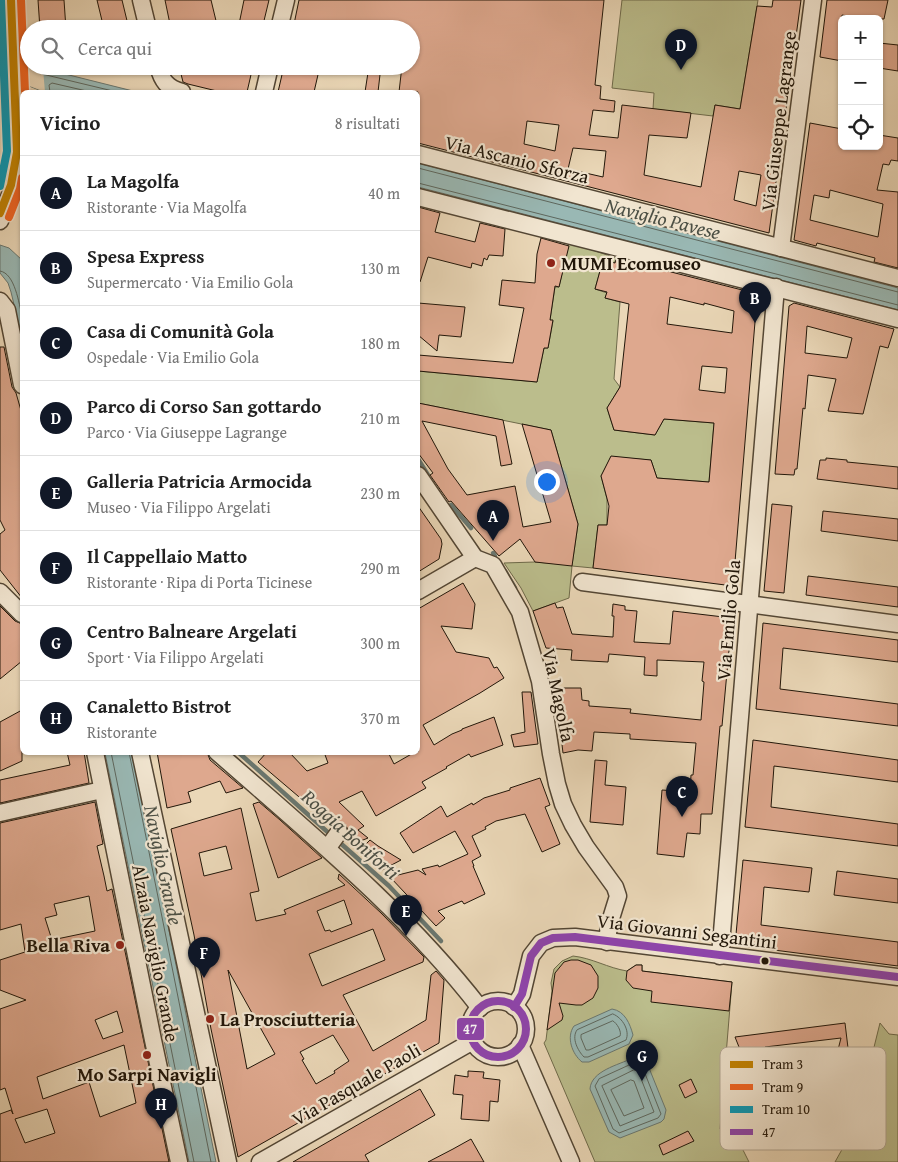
<!DOCTYPE html>
<html lang="it">
<head>
<meta charset="utf-8">
<style>
  :root { --surface:#fff; --page:#f6f6f6; --text:#222; --muted:#767676; --line:#e0e0e0; --accent:#111827 }
  body { margin:0; font-family:"Gentium Book Plus",serif; background:var(--page); color:var(--text) }
  .controls { position:absolute; right:15px; top:15px; display:grid; overflow:hidden; border-radius:8px; box-shadow:0 1px 4px #0004 }
  .controls button { width:45px; height:45px; display:grid; place-items:center; padding:0; border:0; border-bottom:1px solid var(--line); background:var(--surface); color:var(--text); font:25px sans-serif }
  .you { position:absolute; left:546px; top:481px; width:18px; height:18px; margin:-12px; border:4px solid #fff; border-radius:50%; background:#1a73e8; box-shadow:0 0 0 8px #1a73e833 }
  .badge { display:grid; place-items:center; width:32px; height:32px; border-radius:50%; background:var(--accent); color:#fff; font-size:16px; font-weight:700 }
  .pin { position:absolute; translate:-50% -41px; filter:drop-shadow(0 1px 2px #0008) }
  .pin::after { content:''; position:absolute; top:26px; width:18px; height:15px; background:inherit; clip-path:polygon(0 0,100% 0,50% 100%) }
  .list { margin:0; padding:0; list-style:none }
  h2 { display:flex; justify-content:space-between; align-items:center; height:65px; margin:0; padding:0 20px; font-size:21px }
  h2 small { font-size:16px; font-weight:400; color:var(--muted) }
  .list li { display:grid; grid-template-columns:32px 1fr auto; gap:15px; align-items:center; box-sizing:border-box; height:75px; padding:0 20px; border-top:1px solid var(--line) }
  .list b { display:block; font-size:19px; white-space:nowrap }
  .list p { margin:0; font-size:16px; white-space:nowrap; color:var(--muted) }
  .list em { font-size:16px; font-style:normal; color:var(--muted) }
  .icon { flex:none; width:28px; height:28px; fill:none; stroke:currentColor; stroke-width:2; stroke-linecap:round; stroke-linejoin:round }
  .map { position:relative; flex:none; width:898px; height:1162px; overflow:hidden }
  .search { position:absolute; background:var(--surface); box-shadow:0 1px 4px #0004; left:20px; top:20px; width:400px; height:55px; display:flex; align-items:center; gap:12px; box-sizing:border-box; padding:0 18px; border-radius:28px; color:var(--muted); font-size:19px }
  .panel { position:absolute; background:var(--surface); box-shadow:0 1px 4px #0004; left:20px; top:90px; width:400px; height:665px; border-radius:8px }
  .map>svg:first-child { display:block }
  .green { fill:#bbbd8c; stroke:#6e6a4a }
  .water { fill:#99b8b4; stroke:#697770 }
  .pier { fill:#ead7b7 }
  .lines { fill:none; stroke-linecap:round; stroke-linejoin:round }
  .shore { stroke:#5d675e; stroke-width:1 }
  .stream { stroke:#697770; stroke-width:4.5 }
  .building { fill:#dea88e; stroke:#211609; fill-rule:evenodd }
  .street-casing { stroke:#534634; stroke-width:19 }
  .street { stroke:#f1e5d0; stroke-width:16 }
  .bus-1-casing { stroke:#f1e5d0; stroke-width:11 }
  .bus-1 { stroke:#8e44ad; stroke-width:8 }
  .tram-1-casing { stroke:#f1e5d0; stroke-width:11 }
  .tram-2-casing { stroke:#f1e5d0; stroke-width:11 }
  .tram-3-casing { stroke:#f1e5d0; stroke-width:11 }
  .tram-1 { stroke:#c28202; stroke-width:8 }
  .tram-2 { stroke:#f26522; stroke-width:8 }
  .tram-3 { stroke:#039aba; stroke-width:8 }
  .poi-dot { fill:#8f2418; stroke:#f1e5d0; stroke-width:2 }
  .bus-dot { fill:#211609; stroke:#f1e5d0; stroke-width:2 }
  .labels { text-anchor:middle; dominant-baseline:central; stroke-width:4.5; stroke-linejoin:round; paint-order:stroke }
  .street-label { font-size:19px; fill:#211609; stroke:#f1e5d0 }
  .poi-label { font-size:19px; font-weight:bold; fill:#211609; stroke:#f1e5d0; text-anchor:start }
  .water-label { font-size:20px; font-style:italic; fill:#4b4f45; stroke:#f1e5d0 }
  .key { fill:#f1e5d0; stroke:#b3a794; stroke-width:1 }
  .key-label { font-size:14px; fill:#211609 }
  .line-badge { stroke:#f1e5d0; stroke-width:2 }
  .badge-label { font-size:14px; text-anchor:middle; font-weight:bold; fill:#fff }
</style>
</head>
<body>
<div class="map">
<svg width="898" height="1162" viewBox="0 0 898 1162">
  <rect width="100%" height="100%" fill="#ead7b7"/>
  <filter id="stains"><feTurbulence type="fractalNoise" baseFrequency=".004" numOctaves="4"/><feColorMatrix values="0 0 0 0 .2 0 0 0 0 .09 0 0 0 0 .02 0 0 0 .5 -.17"/></filter>
  <radialGradient id="worn" r=".72"><stop offset=".6" stop-color="#630" stop-opacity="0"/><stop offset="1" stop-color="#630" stop-opacity=".3"/></radialGradient>
  <g class="green">
    <path d="M 622,0 L 758,0 L 740,109 L 715,105 L 713,116 L 653,109 L 654,93 L 612,88 Z"/>
    <path d="M 569,242 L 616,258 L 615,263 L 603,260 L 595,289 L 607,293 L 605,298 L 620,302 L 614,379 L 620,387 L 607,408 L 614,430 L 655,435 L 664,419 L 714,423 L 709,482 L 657,478 L 651,460 L 611,457 L 601,476 L 607,499 L 607,525 L 598,525 L 593,568 L 572,566 L 569,598 L 533,611 L 521,588 L 504,563 L 535,562 L 572,565 L 578,524 L 551,430 L 418,403 L 418,371 L 537,382 L 544,348 L 548,348 L 553,321 L 550,320 L 555,287 L 559,287 Z"/>
    <path d="M 573,956 C 592,958 608,968 627,971 L 636,965 L 642,965 L 642,971 L 732,982 L 720,1129 L 733,1130 L 749,1162 L 595,1162 L 544,1043 L 546,1040 L 552,991 L 551,983 L 554,969 L 562,961 Z"/>
    <path d="M 880,1023 L 889,1034 L 898,1035 L 898,1162 L 835,1162 L 854,1128 Z"/>
  </g>
  <g class="water">
    <path d="M 0,49 L 1,58 L 137,92 L 44,92 L 14,80 L 0,78 Z"/>
    <path d="M 418,163 L 898,288 L 898,310 L 418,187 Z"/>
    <path d="M 0,245 L 9,248 L 22,260 L 22,338 L 11,292 L 8,283 L 0,273 Z"/>
    <path d="M 105,753 L 133,753 L 216,1162 L 189,1162 Z"/>
    <path d="M 612,1009 C 625,1011 630,1024 633,1035 L 629,1044 L 589,1062 L 582,1062 C 572,1054 566,1037 574,1026 Z"/>
    <path d="M 633,1058 L 641,1059 L 647,1063 L 666,1110 L 664,1119 L 661,1122 L 620,1138 L 609,1132 L 590,1089 C 591,1071 618,1065 633,1058 Z"/>
  </g>
  <path class="pier" d="M 2,58 L 43,69 L 45,92 L 14,80 L 3,77 Z"/>
  <g class="lines">
    <g class="shore">
      <path d="M 36,66 L 38,71 L 42,74 L 117,92"/>
      <path d="M 50,92 L 49,85 L 52,83 L 91,92"/>
      <path d="M 418,168 L 898,292"/>
      <path d="M 418,183 L 898,305"/>
      <path d="M 0,271 C 15,273 19,304 22,316"/>
      <path d="M 111,752 L 194,1162"/>
      <path d="M 129,752 L 211,1162"/>
      <path d="M 613,1014 C 623,1018 630,1031 626,1040 L 588,1057 L 584,1057 C 578,1051 571,1038 577,1030 Z"/>
      <path d="M 613,1021 C 617,1023 622,1032 620,1036 L 589,1050 L 586,1050 L 581,1038 L 581,1035 Z"/>
      <path d="M 634,1063 L 639,1064 L 642,1066 L 661,1114 L 658,1118 L 619,1133 L 613,1129 L 595,1086 L 599,1079 Z"/>
      <path d="M 634,1070 L 638,1071 L 654,1112 L 620,1126 L 602,1086 Z"/>
      <path d="M 631,1080 L 634,1081 L 644,1108 L 624,1116 L 611,1090 Z"/>
    </g>
    <g class="stream">
      <path d="M 418,459 L 428,475"/>
      <path d="M 451,505 L 471,528"/>
      <path d="M 493,553 L 495,556"/>
      <path d="M 505,571 L 515,588"/>
      <path d="M 238,752 L 332,836"/>
      <path d="M 338,841 L 389,886 L 441,941"/>
    </g>
  </g>
  <g class="building">
    <path d="M 38,0 L 64,0 L 66,29 L 40,29 Z"/>
    <path d="M 97,0 L 122,0 L 129,29 L 104,29 Z"/>
    <path d="M 165,0 L 211,0 L 218,29 L 171,29 Z"/>
    <path d="M 244,0 L 269,0 L 262,29 L 238,29 Z"/>
    <path d="M 299,0 L 604,0 L 595,85 L 601,86 L 600,99 L 615,101 L 614,112 L 593,110 L 589,135 L 618,138 L 622,105 L 691,113 L 687,138 L 649,135 L 644,175 L 701,187 L 715,105 L 740,109 L 757,6 L 772,7 L 773,0 L 801,0 L 769,233 L 418,143 L 418,92 L 399,92 L 402,66 L 411,66 L 411,29 L 293,29 ZM 527,121 L 559,125 L 555,151 L 524,144 ZM 573,148 L 606,151 L 603,177 L 568,169 ZM 739,171 L 761,175 L 756,206 L 734,200 Z"/>
    <path d="M 827,0 L 888,0 L 884,19 L 863,19 L 842,15 L 842,61 L 820,57 Z"/>
    <path d="M 879,43 L 898,45 L 898,71 L 879,68 Z"/>
    <path d="M 179,66 L 226,66 L 227,72 L 228,66 L 253,66 L 247,92 L 221,92 L 188,84 L 183,82 Z"/>
    <path d="M 284,66 L 320,66 L 314,92 L 278,92 Z"/>
    <path d="M 369,66 L 381,66 L 378,92 L 365,92 Z"/>
    <path d="M 810,123 L 842,129 L 842,146 L 879,146 L 879,135 L 898,138 L 898,161 L 891,160 L 889,165 L 883,164 L 877,190 L 898,192 L 898,268 L 874,262 L 875,258 L 817,243 L 816,246 L 794,240 ZM 830,190 L 883,204 L 878,237 L 810,220 L 814,195 L 829,198 Z"/>
    <path d="M 418,207 L 440,213 L 435,232 L 475,242 L 480,223 L 505,229 L 503,256 L 489,255 L 487,260 L 484,258 L 482,266 L 472,263 L 471,268 L 428,257 L 420,282 L 418,282 Z"/>
    <path d="M 541,238 L 569,246 L 559,287 L 555,286 L 550,320 L 553,320 L 548,348 L 544,348 L 537,382 L 418,371 L 418,355 L 513,363 L 524,308 L 499,305 L 502,280 L 535,283 L 537,254 Z"/>
    <path d="M 616,258 L 754,293 L 757,298 L 733,586 L 593,568 L 598,525 L 607,525 L 609,506 L 601,476 L 611,456 L 651,460 L 657,478 L 709,482 L 714,423 L 664,419 L 655,435 L 614,430 L 607,408 L 620,387 L 629,304 L 605,298 L 607,292 L 595,289 L 603,260 L 615,263 ZM 670,297 L 704,305 L 704,303 L 734,311 L 732,333 L 667,324 ZM 702,366 L 727,368 L 725,393 L 699,390 Z"/>
    <path d="M 418,303 L 465,307 L 461,337 L 439,335 L 437,351 L 418,335 Z"/>
    <path d="M 794,303 L 894,329 L 888,348 L 880,346 L 863,414 L 828,411 L 836,379 L 808,375 L 805,409 L 803,408 L 797,469 L 795,469 L 794,475 L 775,474 L 789,306 ZM 807,326 L 852,338 L 847,358 L 805,353 Z"/>
    <path d="M 0,347 L 4,347 L 12,387 L 16,393 L 22,414 L 22,598 L 0,570 L 0,534 L 5,530 L 0,520 Z"/>
    <path d="M 418,403 L 503,420 L 512,464 L 501,466 L 496,436 L 422,421 L 448,469 L 467,495 L 515,486 L 523,527 L 551,522 L 522,424 L 551,430 L 578,524 L 572,566 L 535,562 L 520,539 L 499,556 L 451,501 L 449,502 L 430,475 L 433,473 L 418,453 Z"/>
    <path d="M 826,458 L 847,460 L 847,462 L 898,467 L 898,489 L 817,479 L 820,460 L 826,460 Z"/>
    <path d="M 772,504 L 792,506 L 784,593 L 764,591 Z"/>
    <path d="M 418,506 L 441,539 L 442,544 L 439,559 L 418,572 Z"/>
    <path d="M 823,511 L 898,519 L 898,541 L 821,531 Z"/>
    <path d="M 808,576 L 898,587 L 898,607 L 806,595 Z"/>
    <path d="M 463,583 L 475,604 L 472,629 L 441,626 L 456,652 L 489,658 L 494,668 L 497,667 L 504,678 L 480,693 L 423,725 L 434,745 L 452,734 L 462,730 L 462,729 L 494,717 L 503,745 L 471,757 L 469,754 L 446,767 L 447,768 L 422,782 L 426,788 L 376,816 L 362,791 L 339,802 L 364,826 L 358,830 L 368,838 L 353,844 L 347,838 L 349,832 L 345,824 L 339,822 L 332,825 L 258,762 L 267,752 L 289,752 L 307,771 L 328,763 L 324,752 L 388,752 L 394,764 L 415,752 L 418,752 L 418,609 Z"/>
    <path d="M 555,603 L 557,608 L 563,607 L 572,634 L 613,637 L 614,616 L 612,616 L 613,604 L 625,606 L 625,610 L 637,611 L 634,642 L 670,644 L 673,611 L 732,618 L 722,726 L 720,726 L 712,814 L 701,814 L 700,834 L 687,833 L 684,857 L 657,854 L 662,790 L 690,792 L 691,775 L 693,775 L 696,743 L 630,739 L 630,734 L 594,732 L 592,751 L 578,750 L 563,753 L 558,711 L 557,688 L 581,688 L 582,700 L 589,701 L 589,706 L 631,709 L 630,713 L 701,720 L 704,682 L 702,681 L 704,662 L 657,660 L 657,676 L 644,675 L 645,657 L 609,654 L 608,662 L 571,660 L 572,650 L 546,648 L 533,611 Z"/>
    <path d="M 0,606 L 15,621 L 22,624 L 22,661 L 0,679 Z"/>
    <path d="M 763,623 L 898,640 L 898,662 L 783,648 L 780,689 L 898,704 L 898,726 L 756,709 Z"/>
    <path d="M 522,692 L 531,692 L 538,744 L 514,747 L 511,735 L 525,732 Z"/>
    <path d="M 22,710 L 22,761 L 0,771 L 0,722 Z"/>
    <path d="M 753,740 L 898,760 L 898,782 L 774,766 L 771,807 L 898,824 L 898,846 L 745,827 Z"/>
    <path d="M 67,752 L 84,752 L 89,783 L 0,803 L 0,780 L 70,765 Z"/>
    <path d="M 157,752 L 207,752 L 210,760 L 243,788 L 226,793 L 220,781 L 188,792 L 191,802 L 167,808 Z"/>
    <path d="M 595,760 L 607,761 L 605,785 L 626,787 L 623,825 L 590,822 Z"/>
    <path d="M 540,778 L 550,805 L 545,807 L 560,844 L 542,852 L 525,814 L 496,821 L 485,827 L 486,829 L 472,836 L 481,856 L 472,861 L 474,866 L 473,866 L 485,894 L 464,904 L 462,901 L 438,911 L 445,918 L 436,926 L 390,877 L 418,870 L 426,875 L 422,869 L 438,865 L 439,867 L 468,854 L 455,831 L 413,853 L 400,833 L 441,806 L 447,817 L 472,803 L 473,805 L 484,798 L 510,790 L 510,788 Z"/>
    <path d="M 95,802 L 103,844 L 97,846 L 104,876 L 107,891 L 112,889 L 169,1162 L 0,1162 L 0,1114 L 11,1110 L 13,1114 L 5,1088 L 0,1090 L 0,1009 L 26,1000 L 0,990 L 0,960 L 25,952 L 21,924 L 0,930 L 0,823 ZM 89,896 L 95,931 L 52,940 L 45,918 L 57,915 L 54,904 ZM 117,1011 L 123,1032 L 103,1039 L 95,1020 ZM 124,1045 L 136,1103 L 100,1117 L 89,1082 L 43,1099 L 37,1077 ZM 47,1109 L 55,1133 L 25,1143 L 15,1119 Z"/>
    <path d="M 259,802 L 280,820 L 322,858 L 278,878 L 253,804 Z"/>
    <path d="M 241,808 L 259,891 L 250,893 L 256,921 L 286,914 L 284,910 L 345,885 L 338,879 L 339,874 L 381,913 L 424,957 L 423,962 L 343,995 L 373,1051 L 426,1020 L 431,975 L 436,971 L 444,980 L 439,1043 L 238,1157 L 211,1029 L 194,935 L 171,829 ZM 226,846 L 232,869 L 204,876 L 199,853 ZM 344,900 L 352,924 L 331,932 L 330,930 L 325,931 L 317,911 ZM 373,929 L 385,960 L 322,986 L 309,954 ZM 228,970 L 275,1054 L 247,1069 ZM 333,1035 L 349,1061 L 334,1071 L 335,1073 L 316,1084 L 302,1060 L 304,1059 L 300,1052 Z"/>
    <path d="M 370,840 L 378,846 L 401,860 L 382,870 L 360,850 Z"/>
    <path d="M 743,860 L 812,868 L 809,892 L 764,887 L 761,925 L 898,942 L 898,966 L 735,945 Z"/>
    <path d="M 837,871 L 898,879 L 898,903 L 834,895 Z"/>
    <path d="M 571,960 L 578,960 L 591,965 L 598,976 L 598,988 L 593,998 L 582,1005 L 576,1005 L 559,1003 L 563,1016 L 562,1020 L 547,1030 L 555,973 L 564,962 Z"/>
    <path d="M 636,965 L 642,965 L 642,971 L 732,982 L 729,1011 L 651,1002 L 652,991 L 633,988 L 626,980 L 627,971 Z"/>
    <path d="M 845,1023 L 848,1048 L 869,1052 L 855,1117 L 822,1110 L 825,1100 L 785,1104 L 794,1131 L 768,1127 L 748,1084 L 753,1082 L 735,1037 ZM 841,1038 L 828,1089 L 781,1093 L 765,1047 Z"/>
    <path d="M 468,1071 L 484,1072 L 483,1078 L 500,1080 L 498,1102 L 490,1101 L 489,1121 L 461,1119 L 463,1095 L 453,1094 L 455,1075 L 468,1077 Z"/>
    <path d="M 691,1079 L 697,1092 L 685,1098 L 679,1085 Z"/>
    <path d="M 420,1089 L 435,1115 L 365,1155 L 369,1162 L 293,1162 Z"/>
    <path d="M 688,1131 L 694,1141 L 663,1155 L 659,1145 Z"/>
    <path d="M 471,1139 L 484,1162 L 428,1162 L 453,1149 Z"/>
  </g>
  <g class="lines">
    <g class="street-casing">
      <g id="street">
        <path d="M 141,0 L 148,29"/>
        <path d="M 279,29 L 286,0"/>
        <path d="M 158,66 C 162,81 167,88 182,92"/>
        <path d="M 264,92 L 270,66"/>
        <path d="M 418,154 L 898,278"/>
        <path d="M 418,197 L 898,319"/>
        <path d="M 0,221 L 14,184 L 21,147 L 14,0"/>
        <path d="M 781,248 L 813,0"/>
        <path d="M 0,301 L 7,310 L 22,385"/>
        <path d="M 418,475 L 475,558 L 493,565 L 520,612 L 540,681 L 551,754 L 557,784 L 563,804 L 573,825 L 586,847 L 615,887 L 618,896 L 609,925 L 607,942"/>
        <path d="M 582,582 L 898,624"/>
        <path d="M 418,591 L 475,558"/>
        <path d="M 0,592 L 22,614"/>
        <path d="M 95,752 L 153,1040 L 179,1162"/>
        <path d="M 140,752 L 228,1162"/>
        <path d="M 217,752 C 309,833 405,911 480,1008"/>
        <path d="M 0,813 L 102,790"/>
        <path d="M 329,846 L 339,832"/>
        <path d="M 720,956 L 776,287"/>
        <circle cx="498" cy="1029" r="28"/>
        <path d="M 514,1007 L 522,994 L 531,956 L 541,943 L 553,938 L 575,937 L 898,977"/>
        <path d="M 520,1045 L 571,1162"/>
        <path d="M 260,1162 L 473,1041"/>
      </g>
    </g>
    <use href="#street" class="street"/>
    <g class="bus-1-casing">
      <g id="bus-1">
        <circle cx="498" cy="1029" r="28"/>
        <path d="M 514,1007 L 522,994 L 531,956 L 541,943 L 553,938 L 575,937 L 898,977"/>
      </g>
    </g>
    <use href="#bus-1" class="bus-1"/>
    <g class="tram-1-casing">
      <path id="tram-1" d="M 0,213 L 11,185 L 17,152 L 11,0"/>
    </g>
    <g class="tram-2-casing">
      <g id="tram-2">
        <path d="M 21,0 L 25,92"/>
        <path d="M 9,217 L 20,189 L 22,178"/>
      </g>
    </g>
    <g class="tram-3-casing">
      <path id="tram-3" d="M 0,186 L 7,151 L 1,0"/>
    </g>
    <use href="#tram-1" class="tram-1"/>
    <use href="#tram-2" class="tram-2"/>
    <use href="#tram-3" class="tram-3"/>
  </g>
  <g class="poi-dot">
    <circle cx="551" cy="263" r="5"/>
    <circle cx="120" cy="945" r="5"/>
    <circle cx="210" cy="1019" r="5"/>
    <circle cx="147" cy="1055" r="5"/>
  </g>
  <circle class="bus-dot" cx="765" cy="961" r="4.5"/>
  <g class="labels">
    <g class="street-label">
      <text transform="translate(778 121) rotate(-83)">Via Giuseppe Lagrange</text>
      <text transform="translate(517 159) rotate(14)">Via Ascanio Sforza</text>
      <text transform="translate(728 620) rotate(-85)">Via Emilio Gola</text>
      <text transform="translate(559 695) rotate(78)">Via Magolfa</text>
      <text transform="translate(687 931) rotate(7)">Via Giovanni Segantini</text>
      <text transform="translate(156 953) rotate(79)">Alzaia Naviglio Grande</text>
      <text transform="translate(356 1084) rotate(-30)">Via Pasquale Paoli</text>
    </g>
    <g class="poi-label">
      <text x="561" y="263">MUMI Ecomuseo</text>
      <text x="110" y="945" text-anchor="end">Bella Riva</text>
      <text x="220" y="1019">La Prosciutteria</text>
      <text x="147" y="1074" text-anchor="middle">Mo Sarpi Navigli</text>
    </g>
    <g class="water-label">
      <text transform="translate(663 218) rotate(14)">Naviglio Pavese</text>
      <text transform="translate(351 834) rotate(42)">Roggia Boniforti</text>
      <text transform="translate(164 865) rotate(78)">Naviglio Grande</text>
    </g>
  </g>
  <rect x="720" y="1047" width="166" height="103" rx="8" class="key"/>
  <rect x="730" y="1061" width="23" height="7" fill="#c28202"/>
  <rect x="730" y="1084" width="23" height="6" fill="#f26522"/>
  <rect x="730" y="1106" width="23" height="7" fill="#039aba"/>
  <rect x="730" y="1129" width="23" height="6" fill="#8e44ad"/>
  <g class="key-label">
    <text x="762" y="1069">Tram 3</text>
    <text x="762" y="1092">Tram 9</text>
    <text x="762" y="1114">Tram 10</text>
    <text x="762" y="1137">47</text>
  </g>
  <rect class="line-badge" x="456" y="1017" width="29" height="24" rx="5" fill="#8e44ad"/>
  <g class="badge-label">
    <text x="470" y="1034">47</text>
  </g>
  <rect width="100%" height="100%" filter="url(#stains)"/>
  <rect width="100%" height="100%" fill="url(#worn)"/>
</svg>
<div class="controls">
<button>+</button>
<button>−</button>
<button><svg class="icon" aria-label="locate" viewBox="0 0 24 24"><circle cx="12" cy="12" r="6"/><path d="M12 2v4M12 18v4M2 12h4M18 12h4"/></svg></button>
</div>
<div class="you"></div>
<div class="pin badge" style="left:493px;top:541px">A</div>
<div class="pin badge" style="left:755px;top:323px">B</div>
<div class="pin badge" style="left:682px;top:817px">C</div>
<div class="pin badge" style="left:681px;top:70px">D</div>
<div class="pin badge" style="left:406px;top:936px">E</div>
<div class="pin badge" style="left:204px;top:978px">F</div>
<div class="pin badge" style="left:642px;top:1081px">G</div>
<div class="pin badge" style="left:161px;top:1129px">H</div>
<div class="search"><svg class="icon" aria-label="search" viewBox="0 0 24 24"><circle cx="10" cy="10" r="6"/><path d="M15 15l6 6"/></svg>Cerca qui</div>
<section class="panel">
<h2>Vicino<small>8 risultati</small></h2>
<ul class="list">
<li><span class="badge">A</span><div><b>La Magolfa</b><p>Ristorante · Via Magolfa</p></div><em>40 m</em></li>
<li><span class="badge">B</span><div><b>Spesa Express</b><p>Supermercato · Via Emilio Gola</p></div><em>130 m</em></li>
<li><span class="badge">C</span><div><b>Casa di Comunità Gola</b><p>Ospedale · Via Emilio Gola</p></div><em>180 m</em></li>
<li><span class="badge">D</span><div><b>Parco di Corso San gottardo</b><p>Parco · Via Giuseppe Lagrange</p></div><em>210 m</em></li>
<li><span class="badge">E</span><div><b>Galleria Patricia Armocida</b><p>Museo · Via Filippo Argelati</p></div><em>230 m</em></li>
<li><span class="badge">F</span><div><b>Il Cappellaio Matto</b><p>Ristorante · Ripa di Porta Ticinese</p></div><em>290 m</em></li>
<li><span class="badge">G</span><div><b>Centro Balneare Argelati</b><p>Sport · Via Filippo Argelati</p></div><em>300 m</em></li>
<li><span class="badge">H</span><div><b>Canaletto Bistrot</b><p>Ristorante</p></div><em>370 m</em></li>
</ul>
</section>
</div>
</body>
</html>
